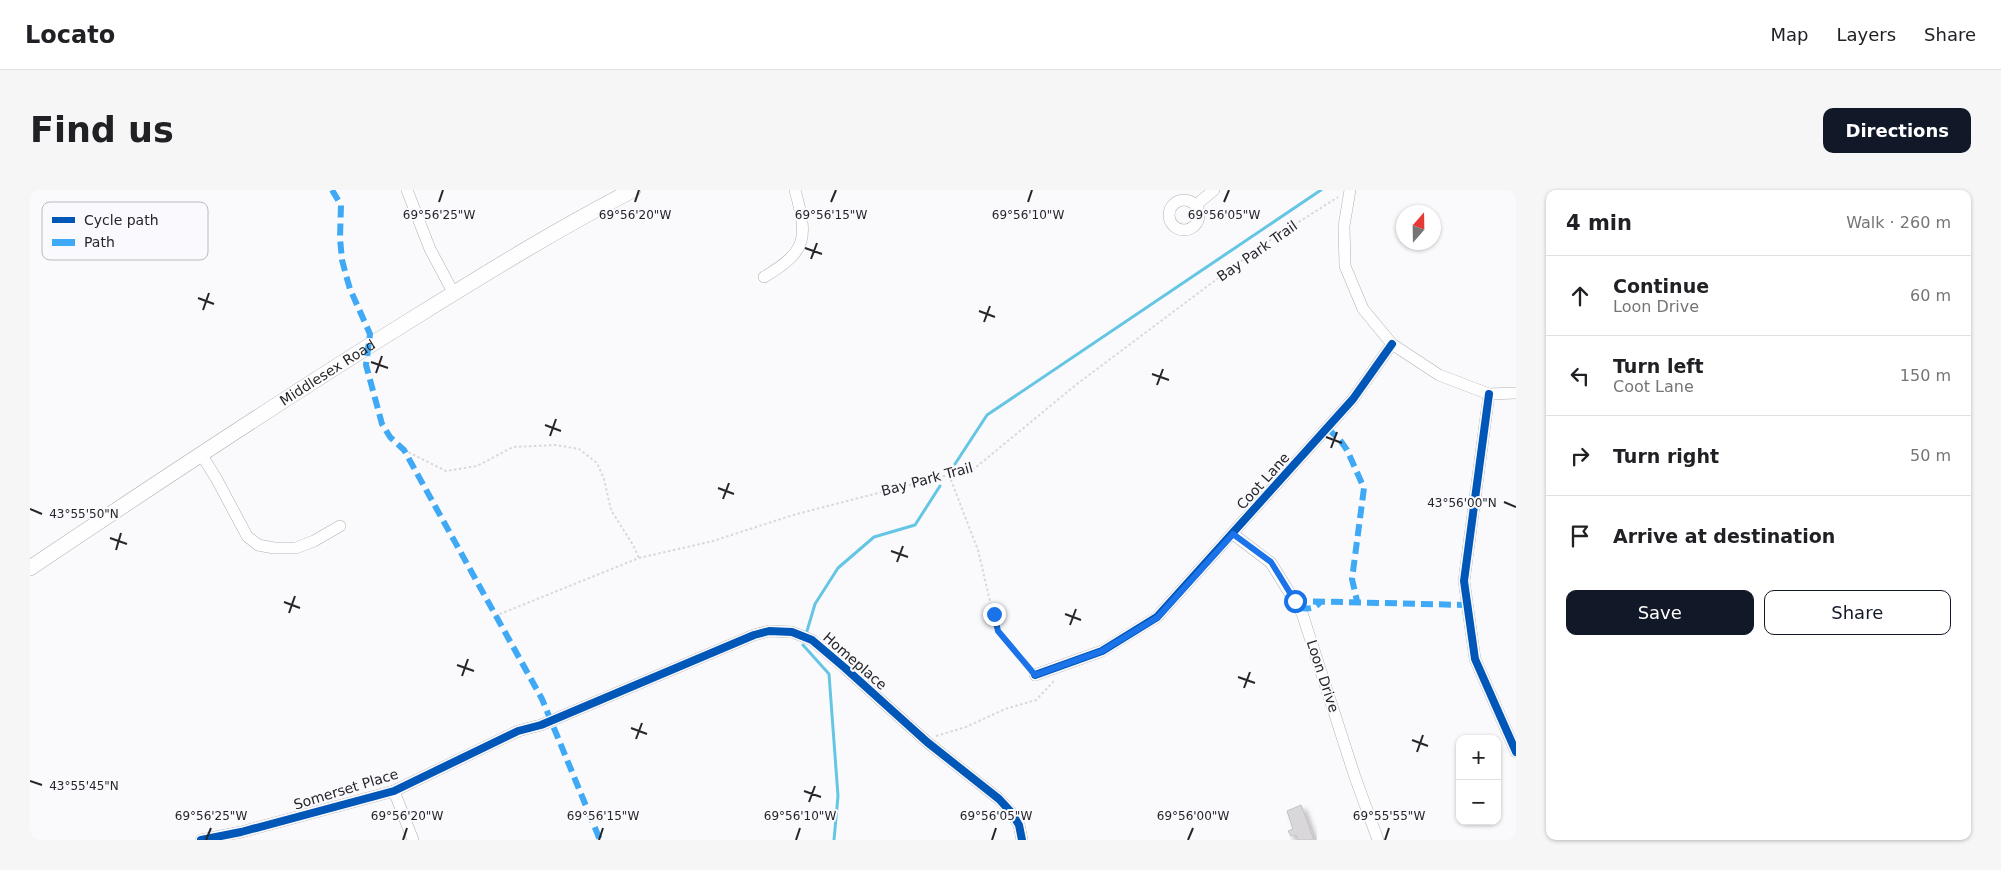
<!DOCTYPE html>
<html lang="en">
<head>
<meta charset="utf-8">
<style>
  :root { --surface:#fff; --page:#f6f6f6; --text:#202124; --muted:#757577; --line:#e0e0e0; --accent:#111827 }
  body { margin:0; font-family:"DejaVu Sans",sans-serif; background:var(--page); color:var(--text) }
  .controls { position:absolute; right:15px; bottom:15px; display:grid; overflow:hidden; border-radius:10px; box-shadow:0 1px 4px #0004 }
  .controls button { width:45px; height:45px; display:grid; place-items:center; padding:0; border:0; border-bottom:1px solid var(--line); background:var(--surface); color:var(--text); font:25px sans-serif }
  .compass { position:absolute; left:1366px; top:15px; width:45px; height:45px; border-radius:50%; background:var(--surface); box-shadow:0 1px 4px #0004; rotate:20deg }
  .stop { position:absolute; width:15px; height:15px; margin:-11px; border:4px solid #1a73e8; border-radius:50%; background:#fff }
  .stop.end { background:#1a73e8; border-color:#fff; box-shadow:0 1px 5px #0008 }
  .list { margin:0; padding:0; list-style:none }
  h2 { display:flex; justify-content:space-between; align-items:center; height:65px; margin:0; padding:0 20px; font-size:21px }
  h2 small { font-size:16px; font-weight:400; color:var(--muted) }
  .list li { display:grid; grid-template-columns:32px 1fr auto; gap:15px; align-items:center; box-sizing:border-box; height:80px; padding:0 20px; border-top:1px solid var(--line) }
  .list b { display:block; font-size:19px; white-space:nowrap }
  .list p { margin:0; font-size:16px; white-space:nowrap; color:var(--muted) }
  .list em { font-size:16px; font-style:normal; color:var(--muted) }
  .actions { display:flex; gap:10px; padding:15px 20px }
  .actions a { flex:1; padding:11px 0; border:1px solid var(--accent); border-radius:10px; text-align:center; font-size:18px; color:var(--accent) }
  .actions .main { background:var(--accent); color:#fff }
  .icon { flex:none; width:28px; height:28px; fill:none; stroke:currentColor; stroke-width:2; stroke-linecap:round; stroke-linejoin:round }
  .map { position:relative; flex:none; width:1486px; height:650px; overflow:hidden; border-radius:10px }
  header { display:flex; align-items:center; gap:30px; box-sizing:border-box; height:70px; padding:0 25px; background:var(--surface); border-bottom:1px solid var(--line) }
  header strong { font-size:24px }
  nav { display:flex; gap:28px; margin-inline-start:auto; font-size:18px }
  .intro { display:flex; align-items:center; justify-content:space-between; box-sizing:border-box; height:120px; padding:0 30px }
  h1 { margin:0; font-size:35px }
  .button { padding:12px 22px; border-radius:10px; background:var(--accent); color:#fff; font-size:18px; font-weight:700 }
  main { display:flex; gap:30px; padding:0 30px }
  aside { flex:1; background:var(--surface); border-radius:10px; box-shadow:0 1px 4px #0004 }
  .map>svg:first-child { display:block }
  .lines { fill:none; stroke-linecap:round; stroke-linejoin:round }
  .stream { stroke:#65c6e4; stroke-width:3 }
  .building { fill:#d9d7d9; stroke:#c2c1c3; filter:url(#shadow) }
  .minor-casing { stroke:#b1b1b4; stroke-width:12 }
  .major-casing { stroke:#b1b1b4; stroke-width:16 }
  .path { stroke:#d8d8d8; stroke-width:2; stroke-dasharray:2.5 2.5; stroke-linecap:butt }
  .minor { stroke:#fefeff; stroke-width:11 }
  .major { stroke:#fefeff; stroke-width:15 }
  .quiet { stroke:#3fa9f5; stroke-width:6; stroke-dasharray:12 6; stroke-linecap:butt }
  .cycleway-casing { stroke:#f9f9fe; stroke-width:11 }
  .cycleway { stroke:#0057b8; stroke-width:8 }
  .route { stroke:#1a73e8; stroke-width:6 }
  .ticks { fill:none; stroke:#262629; stroke-width:2 }
  .labels { text-anchor:middle; dominant-baseline:central; stroke-width:4; stroke-linejoin:round; paint-order:stroke }
  .street-label { font-size:14px; fill:#262629; stroke:#f9f9fe }
  .key { fill:#f9f9fe; stroke:#bababe; stroke-width:1 }
  .key-label { font-size:14px; fill:#262629 }
  .ticks-label { font-size:12px; text-anchor:middle; fill:#262629; stroke:#f9f9fe; stroke-width:4; stroke-linejoin:round; paint-order:stroke }
</style>
</head>
<body>
<header>
<strong>Locato</strong>
<nav><a>Map</a><a>Layers</a><a>Share</a></nav>
</header>
<div class="intro"><h1>Find us</h1><a class="button">Directions</a></div>
<main>
<div class="map">
<svg width="1486" height="650" viewBox="0 0 1486 650">
  <defs>
    <filter id="shadow"><feDropShadow dx="4.5" dy="4.5" stdDeviation="2.5" flood-color="#0004"/></filter>
  </defs>
  <rect width="100%" height="100%" fill="#fafafd"/>
  <g class="lines">
    <g class="stream">
      <path d="M 925,274 L 957,225 L 1291,0"/>
      <path d="M 777,441 L 785,414 L 808,378 L 844,347 L 885,335 L 910,296"/>
      <path d="M 773,455 L 799,484 L 808,606 L 804,650"/>
    </g>
  </g>
  <path class="building" d="M 1271,615 L 1273,620 L 1284,650 L 1268,650 L 1266,645 L 1261,646 L 1258,641 L 1263,639 L 1257,621 Z"/>
  <g class="lines">
    <g class="minor-casing">
      <g id="minor">
        <path d="M 377,0 L 400,59 L 424,104"/>
        <path d="M 1320,0 L 1314,36 L 1315,76 L 1333,119 L 1362,154 L 1409,185 L 1459,204 L 1486,203"/>
        <circle cx="1154" cy="25" r="15"/>
        <path d="M 1166,15 L 1184,0"/>
        <path d="M 734,87 C 778,61 778,48 765,0"/>
        <path d="M 1459,204 L 1434,391 L 1445,469 L 1486,562"/>
        <path d="M 171,264 L 186,288 L 217,346 L 228,355 L 244,358 L 266,358 L 284,351 L 310,336"/>
        <path d="M 1203,344 L 1241,373 L 1272,423 L 1325,587 L 1348,650"/>
        <path d="M 1005,485 L 1072,461 L 1127,427 L 1323,209 L 1362,154"/>
        <path d="M 364,601 L 383,650"/>
        <path d="M 171,650 L 211,642 L 364,601 L 488,541 L 511,535 L 724,445 L 739,441 L 762,442 L 782,450 L 815,478 L 897,552 L 969,609 L 981,622 L 989,635 L 992,650"/>
      </g>
    </g>
    <g class="major-casing">
      <g id="major">
        <path id="s1" d="M 0,378 C 128,292 256,207 387,126 C 458,82 529,38 603,0"/>
      </g>
    </g>
    <g class="path">
      <path d="M 374,260 L 416,281 L 447,276 L 483,257 L 526,255 L 549,259 L 567,273 L 574,289 L 581,320 L 603,355 L 609,368"/>
      <path d="M 919,285 L 948,360 L 967,441 L 997,476"/>
      <path d="M 465,426 L 609,368 L 683,351 L 763,325 L 945,278 L 1047,194 L 1231,56 L 1308,7"/>
      <path d="M 906,546 L 936,537 L 975,519 L 1006,510 L 1024,491"/>
    </g>
    <use href="#minor" class="minor"/>
    <use href="#major" class="major"/>
    <g class="quiet">
      <path d="M 302,0 L 311,15 L 310,48 L 312,70 L 316,85 L 320,99 L 340,144 L 336,175 L 352,234 L 360,247 L 374,260 L 512,509 L 570,650"/>
      <path d="M 1297,238 L 1310,250 L 1317,260 L 1334,298 L 1322,389 L 1327,411"/>
      <path d="M 1265,411 L 1437,415"/>
      <path d="M 1269,418 C 1278,419 1286,419 1290,412"/>
    </g>
    <g class="cycleway-casing">
      <g id="cycleway">
        <path d="M 1459,204 L 1434,391 L 1445,469 L 1486,562"/>
        <path d="M 1005,485 L 1072,461 L 1127,427 L 1323,209 L 1362,154"/>
        <path d="M 171,650 L 211,642 L 364,601 L 488,541 L 511,535 L 724,445 L 739,441 L 762,442 L 782,450 L 815,478 L 897,552 L 969,609 L 981,622 L 989,635 L 992,650"/>
      </g>
    </g>
    <use href="#cycleway" class="cycleway"/>
  </g>
  <g class="lines">
    <path class="route" d="M 964,424 L 968,441 L 1005,485 L 1072,461 L 1128,427 L 1203,344 L 1241,372 L 1265,411"/>
  </g>
  <path class="ticks" d="M 409,12 L 413,0M 605,12 L 609,0M 801,12 L 806,0M 998,12 L 1002,0M 1194,12 L 1199,0M 775,58 L 792,64M 781,69 L 787,53M 168,108 L 184,114M 173,120 L 179,103M 949,121 L 965,127M 954,132 L 960,116M 341,172 L 358,178M 346,183 L 352,166M 1122,184 L 1139,190M 1127,195 L 1133,179M 515,235 L 531,241M 520,246 L 526,229M 1296,247 L 1312,253M 1301,258 L 1307,242M 688,298 L 704,304M 693,309 L 699,293M 1474,312 L 1486,317M 0,319 L 12,324M 80,348 L 97,354M 86,360 L 91,343M 861,361 L 878,367M 867,372 L 873,356M 254,412 L 270,418M 259,423 L 265,406M 1035,424 L 1051,430M 1040,435 L 1046,419M 427,475 L 444,481M 432,486 L 438,469M 1208,487 L 1225,493M 1214,498 L 1220,482M 601,538 L 617,544M 606,549 L 612,533M 1382,550 L 1398,556M 1387,562 L 1393,545M 0,591 L 12,595M 774,601 L 791,607M 779,612 L 785,596M 176,650 L 181,638M 373,650 L 377,638M 569,650 L 573,638M 766,650 L 770,638M 962,650 L 966,638M 1158,650 L 1163,638M 1355,650 L 1359,638"/>
  <g class="labels">
    <g class="street-label">
      <text transform="translate(1227 61) rotate(-35)">Bay Park Trail</text>
      <text stroke="none"><textPath href="#s1" startOffset="356">Middlesex Road</textPath></text>
      <text transform="translate(897 289) rotate(-15)">Bay Park Trail</text>
      <text transform="translate(1233 291) rotate(-48)">Coot Lane</text>
      <text transform="translate(825 471) rotate(41)">Homeplace</text>
      <text transform="translate(1293 486) rotate(72)">Loon Drive</text>
      <text transform="translate(316 599) rotate(-17)">Somerset Place</text>
    </g>
  </g>
  <rect x="12" y="12" width="166" height="58" rx="8" class="key"/>
  <rect x="22" y="27" width="23" height="6" fill="#0057b8"/>
  <rect x="22" y="49" width="23" height="7" fill="#3fa9f5"/>
  <g class="key-label">
    <text x="54" y="35">Cycle path</text>
    <text x="54" y="57">Path</text>
  </g>
  <g class="ticks-label">
    <text x="409" y="29">69°56'25"W</text>
    <text x="605" y="29">69°56'20"W</text>
    <text x="801" y="29">69°56'15"W</text>
    <text x="998" y="29">69°56'10"W</text>
    <text x="1194" y="29">69°56'05"W</text>
    <text x="1432" y="317">43°56'00"N</text>
    <text x="54" y="328">43°55'50"N</text>
    <text x="54" y="600">43°55'45"N</text>
    <text x="181" y="630">69°56'25"W</text>
    <text x="377" y="630">69°56'20"W</text>
    <text x="573" y="630">69°56'15"W</text>
    <text x="770" y="630">69°56'10"W</text>
    <text x="966" y="630">69°56'05"W</text>
    <text x="1163" y="630">69°56'00"W</text>
    <text x="1359" y="630">69°55'55"W</text>
  </g>
</svg>
<div class="controls">
<button>+</button>
<button>−</button>
</div>
<svg class="compass" viewBox="-18 -18 36 36"><path d="M0-13l5 13h-10z" fill="#e53935"/><path d="M0 13l5-13h-10z" fill="#757577"/></svg>
<div class="stop" style="left:1265px;top:411px"></div>
<div class="stop end" style="left:964px;top:424px"></div>
</div>
<aside>
<h2>4 min<small>Walk · 260 m</small></h2>
<ul class="list">
<li><svg class="icon" aria-label="ahead" viewBox="0 0 24 24"><path d="M12 20V5M6 11l6-6 6 6"/></svg><div><b>Continue</b><p>Loon Drive</p></div><em>60 m</em></li>
<li><svg class="icon" aria-label="left" viewBox="0 0 24 24"><path d="M17 20v-9H6M10 6l-5 5 5 5"/></svg><div><b>Turn left</b><p>Coot Lane</p></div><em>150 m</em></li>
<li><svg class="icon" aria-label="right" viewBox="0 0 24 24"><path d="M7 20v-9h11M14 6l5 5-5 5"/></svg><div><b>Turn right</b></div><em>50 m</em></li>
<li><svg class="icon" aria-label="arrive" viewBox="0 0 24 24"><path d="M6 21V4h12l-3 4 3 4H6"/></svg><div><b>Arrive at destination</b></div></li>
</ul>
<div class="actions"><a class="main">Save</a><a>Share</a></div>
</aside>
</main>
</body>
</html>
